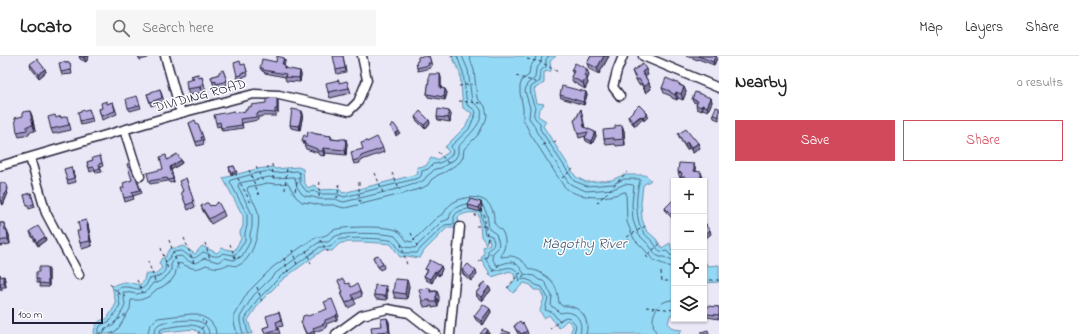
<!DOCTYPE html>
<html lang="en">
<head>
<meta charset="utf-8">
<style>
  :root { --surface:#fff; --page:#f6f6f6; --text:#222; --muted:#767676; --line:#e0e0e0; --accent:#d1495b }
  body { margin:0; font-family:"Indie Flower",sans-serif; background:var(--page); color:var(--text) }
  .controls { position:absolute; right:12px; bottom:12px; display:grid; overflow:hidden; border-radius:0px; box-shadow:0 1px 3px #0004 }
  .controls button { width:36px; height:36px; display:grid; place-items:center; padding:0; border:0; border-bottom:1px solid var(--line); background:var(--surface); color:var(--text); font:20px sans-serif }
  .scale { position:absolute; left:12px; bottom:10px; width:91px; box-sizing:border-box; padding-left:4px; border:2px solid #22223b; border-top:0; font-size:11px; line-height:14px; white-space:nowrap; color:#22223b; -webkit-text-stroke:3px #fff; paint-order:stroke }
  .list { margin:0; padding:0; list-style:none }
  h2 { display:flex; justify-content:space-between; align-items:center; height:52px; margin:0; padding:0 16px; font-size:17px }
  h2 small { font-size:13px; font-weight:400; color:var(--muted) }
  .actions { display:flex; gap:8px; padding:12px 16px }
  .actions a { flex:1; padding:9px 0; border:1px solid var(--accent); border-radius:0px; text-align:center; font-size:14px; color:var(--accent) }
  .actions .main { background:var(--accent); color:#fff }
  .icon { flex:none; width:22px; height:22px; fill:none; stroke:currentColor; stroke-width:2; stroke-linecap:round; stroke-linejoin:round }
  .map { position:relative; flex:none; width:719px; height:278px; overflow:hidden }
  header { display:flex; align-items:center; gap:24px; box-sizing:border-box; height:56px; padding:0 20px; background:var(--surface); border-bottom:1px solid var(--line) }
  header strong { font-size:19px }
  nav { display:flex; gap:22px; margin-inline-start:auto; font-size:14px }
  .search { width:280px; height:36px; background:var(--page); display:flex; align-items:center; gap:10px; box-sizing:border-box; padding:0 14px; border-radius:0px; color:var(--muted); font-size:15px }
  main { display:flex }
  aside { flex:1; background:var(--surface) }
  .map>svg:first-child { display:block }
  .water { fill:#93d9f5; stroke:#6690ab }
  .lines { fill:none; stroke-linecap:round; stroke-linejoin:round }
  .shore { stroke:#4f6b85; stroke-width:1 }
  .minor-casing { stroke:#22223b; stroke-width:11 }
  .path { stroke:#22223b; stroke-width:1; stroke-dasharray:3 3; stroke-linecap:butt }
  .minor { stroke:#fff; stroke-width:8 }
  .wall { fill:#a096c1; stroke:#22223b }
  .shaded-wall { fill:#827a9d; stroke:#22223b }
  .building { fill:#baafe0; stroke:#22223b }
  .labels { text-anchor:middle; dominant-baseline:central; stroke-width:3; stroke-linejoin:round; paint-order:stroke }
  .street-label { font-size:14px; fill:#22223b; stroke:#fff }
  .water-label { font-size:15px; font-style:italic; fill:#445973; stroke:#fff }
</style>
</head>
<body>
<header>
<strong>Locato</strong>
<div class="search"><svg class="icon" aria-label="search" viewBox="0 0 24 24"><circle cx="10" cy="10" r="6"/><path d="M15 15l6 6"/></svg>Search here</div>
<nav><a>Map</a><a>Layers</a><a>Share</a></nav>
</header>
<main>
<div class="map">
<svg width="719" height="278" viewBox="0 0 719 278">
  <rect width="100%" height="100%" fill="#eae7f6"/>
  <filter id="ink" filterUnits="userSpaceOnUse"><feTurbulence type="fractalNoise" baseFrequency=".025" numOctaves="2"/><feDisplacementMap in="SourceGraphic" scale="8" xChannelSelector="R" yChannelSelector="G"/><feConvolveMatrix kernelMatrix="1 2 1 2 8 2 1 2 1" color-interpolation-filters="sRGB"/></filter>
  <g filter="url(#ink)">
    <g class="water">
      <path d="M 452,0 L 556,0 L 550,5 L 551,15 L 544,16 L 544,27 L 534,33 L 537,47 L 544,48 C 541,52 538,55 538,60 L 546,65 L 543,70 L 576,121 L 586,126 L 612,124 L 623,119 L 645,119 L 651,124 L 643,129 L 641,147 L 642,163 L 646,174 L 656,183 L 662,192 L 670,187 L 672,196 L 674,196 L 674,259 L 670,259 L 668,268 L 673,273 L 682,274 L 679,278 L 570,278 L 573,270 L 567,264 L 559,272 L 549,259 L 544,262 L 540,255 L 544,242 L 540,234 L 534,234 L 531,229 L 524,227 L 513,237 L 508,232 L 515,224 L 514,218 L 510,215 L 492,221 L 481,203 L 484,197 L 483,191 L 490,188 L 489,182 L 487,183 L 486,188 L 481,180 L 479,160 L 477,157 C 470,156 464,157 458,161 L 459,172 L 447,172 L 424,195 L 420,202 L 407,200 L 400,201 L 391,188 C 381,187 346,184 339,188 C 337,190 334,193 332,195 L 323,194 L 283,223 L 260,246 L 248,264 L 252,278 L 202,278 L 193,273 L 164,276 L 160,278 L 94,278 C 94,269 99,263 107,263 L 116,248 L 112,230 C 115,229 121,226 125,226 C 134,226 144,235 145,218 L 155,218 L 162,212 L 159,207 L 162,202 L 165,202 L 167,197 L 171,192 L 177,192 L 183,190 L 195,198 L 202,190 L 217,197 L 222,192 L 234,195 L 241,183 L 240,176 L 243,170 L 243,160 L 223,122 L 257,113 L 273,111 L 275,113 L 298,111 L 303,113 L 304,126 L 308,132 L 314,129 L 320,134 L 339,133 L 343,137 L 418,118 L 417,111 L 426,110 L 431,102 L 437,104 L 449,96 L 445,91 L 466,70 L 472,57 L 463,52 L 460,17 Z"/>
      <path d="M 704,207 L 706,207 L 707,210 L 719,209 L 719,226 L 704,227 Z"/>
    </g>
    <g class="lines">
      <g class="shore">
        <path d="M 536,0 L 535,4 L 530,11 L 529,19 L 522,24 L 520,30 L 520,37 L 523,52 L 523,63 L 531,79 L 563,129 C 575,144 608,143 624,136 L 626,136 L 627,166 L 634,183 L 644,193 L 653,204 L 668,210 L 674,211"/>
        <path d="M 542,0 L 541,7 L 536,13 L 535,22 L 527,28 L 525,35 L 530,52 L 529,62 L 531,65 L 534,69 L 536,75 L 568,126 L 572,129 L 586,135 L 613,133 L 625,128 L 633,129 L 634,130 L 632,147 L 633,164 L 638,178 L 649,189 L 656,199 L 660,201 L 664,201 L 670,204 L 674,205"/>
        <path d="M 549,0 L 546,3 L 546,11 C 538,15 541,17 540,25 C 537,27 533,29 531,31 C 529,35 533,48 535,51 C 533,60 533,61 540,67 L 540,73 L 574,125 L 587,130 L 613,128 L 624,123 L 640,123 L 640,125 C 635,137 635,167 644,177 C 646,180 650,183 653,186 C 658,192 657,197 667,195 L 670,199 L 674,200"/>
        <path d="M 483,150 L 487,158 L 489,173 L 496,178 L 499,187 L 498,192 L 493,197 L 492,202 L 496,209 C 500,209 504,207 509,206 C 516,205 521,212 524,218 L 534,220 L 539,224 L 543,225 L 546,228 L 552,240 L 551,250 L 555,252 L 560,257 C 575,253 584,264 580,278"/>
        <path d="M 481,157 L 485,178 L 492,180 L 494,186 L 493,190 L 488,194 L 488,198 L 486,203 L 493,215 L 495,215 C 503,213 514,207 518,218 C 519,220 519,222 520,224 L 525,223 L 531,225 L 536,229 L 542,231 L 548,242 L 545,254 L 552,256 L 559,265 L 566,261 L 570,262 L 576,269 L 574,278"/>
        <path d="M 98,278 L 98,274 L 101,269 L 110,265 L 120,249 L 117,233 C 119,232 122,231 124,231 C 135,230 143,240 149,223 C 158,221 168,218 165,207 L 168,204 L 173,196 L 182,195 C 194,203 192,205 203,196 C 211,198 216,204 223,197 L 233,199 L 237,197 L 245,185 L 245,177 L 247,170 L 247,158 L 230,126 L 231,124 L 257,117 L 270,115 L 275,117 L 297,115 L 300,117 L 300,127 L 306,135 L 309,136 L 314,135 L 319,138 L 337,138 L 344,141 L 419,122 L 421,120 L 422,115 L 428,113 L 433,108 C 440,108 450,103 453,96 L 451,90 L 469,73 L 476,57 L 475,54 L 467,49 L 463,16 L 457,0"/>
        <path d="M 103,278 L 105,272 L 111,271 L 114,269 L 124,252 L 125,248 L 123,236 L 125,236 L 137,238 L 146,236 L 153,227 L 159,226 L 169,218 L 171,214 L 171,209 L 175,201 L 181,200 C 191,207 195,210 204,202 L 218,206 L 225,202 L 233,204 L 239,202 L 242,200 L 250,186 L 250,178 L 252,171 L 252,158 L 238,130 L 239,127 L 269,121 L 275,122 L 293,121 L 295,122 L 297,131 L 302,138 L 305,140 L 313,141 L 319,143 L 336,143 L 340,145 L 344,146 L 405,131 L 421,126 L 424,124 L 427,120 L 431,117 L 435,113 L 441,112 L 455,103 L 458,98 L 458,91 C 465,83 485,66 481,54 C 479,50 475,48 472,46 L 468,14 L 462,0"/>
        <path d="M 110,278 L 116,275 L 120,270 L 130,253 L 131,244 L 140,244 L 148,241 L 157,233 L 162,231 L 171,225 L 175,219 L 177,211 L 179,207 C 191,211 194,216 206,209 C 211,210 216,213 221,211 C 223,211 225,209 227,209 C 231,208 235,211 239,209 C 254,203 261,170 258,156 C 256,148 250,141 247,134 L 248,131 L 268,127 L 275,128 L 288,127 L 296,141 L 302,146 L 311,147 L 319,149 L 334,149 L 340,151 L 345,152 L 406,137 L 422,132 L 428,129 L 431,124 L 438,119 L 445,116 L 460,106 L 463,101 L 464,93 L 478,79 L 486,64 L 487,59 L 485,50 L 477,42 L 474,14 L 469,0"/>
        <path d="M 148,278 C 148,271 152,266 158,262 L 191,258 L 197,258 L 207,263 L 211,266 L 215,272 L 216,278"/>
        <path d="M 154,278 C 154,275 155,272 158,269 C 162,265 170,266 176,265 C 187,264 208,261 209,278"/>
        <path d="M 159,278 L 160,274 L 164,272 C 174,271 203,263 204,278"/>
        <path d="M 237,278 L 234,266 L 234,259 L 248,236 L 273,211 L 314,182 C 319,180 323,181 326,179 C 329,178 331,175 334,174 C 343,170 387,170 396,174 C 401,176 404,181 407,185 L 412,186 C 420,178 428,170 436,162 C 439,160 442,159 444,157 C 447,152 449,149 454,146 C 467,139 486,139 492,153 C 494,157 494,161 494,166 C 495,170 499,171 502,175 C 505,180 506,187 504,193 C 503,196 501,197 501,201 C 504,201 507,200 510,200 C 516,200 523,205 526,209 C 527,210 527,212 528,212 C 530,214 534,214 537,215 C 553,223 557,229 559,247 L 562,250 C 579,248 591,262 586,278"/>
        <path d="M 243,278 L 240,266 L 240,261 L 253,240 L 277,216 L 318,187 L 321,186 L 328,186 C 331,184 333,181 336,180 C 344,176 386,177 395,180 L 404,191 L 415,192 L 441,166 L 449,163 C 451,153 458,149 467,148"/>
        <path d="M 248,278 L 245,263 L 257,244 L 281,220 L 320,191 L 330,191 C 333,189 335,186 338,184 C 344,181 385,182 393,185 L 402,197 L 417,197 L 421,192 L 445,169 L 454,168 C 454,165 454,163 454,161 C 456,155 463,154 468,153"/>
        <path d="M 657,278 C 647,264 656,243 674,244"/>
      </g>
      <g class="minor-casing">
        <g id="minor">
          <path d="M 165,0 L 181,57"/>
          <path d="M 643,0 L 719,32"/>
          <path d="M 620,40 L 613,31 L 617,15 L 623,0"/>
          <path d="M 124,74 C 130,89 133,106 140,120"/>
          <path d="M 30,102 L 46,157 L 79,219"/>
          <path d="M 0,110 L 181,57 L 254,38 L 279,39 L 349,55 L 358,46 L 367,24 L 362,0"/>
          <path d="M 336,278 L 362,259 L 388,253 L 409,257 L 436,278"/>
          <path d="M 450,278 L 460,171"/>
        </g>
      </g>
      <g class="path">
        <path d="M 450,1 L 453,0"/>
        <path d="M 527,3 L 541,6 L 558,16"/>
        <path d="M 516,20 L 539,27"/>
        <path d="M 459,30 L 472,28"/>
        <path d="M 459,45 L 480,47"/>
        <path d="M 542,89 L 556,85"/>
        <path d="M 438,96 L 448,107"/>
        <path d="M 272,108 L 274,132"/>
        <path d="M 268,110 L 268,115"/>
        <path d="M 256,111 L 264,128"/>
        <path d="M 249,114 L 259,139"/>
        <path d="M 235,117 L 251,147 L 253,146"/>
        <path d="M 375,117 L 383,137"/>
        <path d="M 392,117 L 400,134"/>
        <path d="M 562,122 L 573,113"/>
        <path d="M 359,126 L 359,145 L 361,145"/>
        <path d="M 285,134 L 287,111"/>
        <path d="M 295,135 L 300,116"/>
        <path d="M 319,141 L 320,123"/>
        <path d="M 336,141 L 338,141 L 339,126"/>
        <path d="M 597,147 L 627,116"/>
        <path d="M 484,158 L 488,186"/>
        <path d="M 475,161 L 476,155"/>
        <path d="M 476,170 L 485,170"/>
        <path d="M 411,177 L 418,192"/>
        <path d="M 184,182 L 194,207"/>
        <path d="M 169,184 L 179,213"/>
        <path d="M 320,184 L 328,196"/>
        <path d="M 630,186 L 627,181 L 647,169"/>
        <path d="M 205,187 L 210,203"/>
        <path d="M 230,188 L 235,202 L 240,201"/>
        <path d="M 401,188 L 407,209"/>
        <path d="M 161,192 L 168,213"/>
        <path d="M 292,194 L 297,209"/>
        <path d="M 306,194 L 312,210"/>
        <path d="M 284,202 L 288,216"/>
        <path d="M 648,202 L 646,200 L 662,186"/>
        <path d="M 148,205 L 156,228"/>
        <path d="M 479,206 L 493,196"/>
        <path d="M 661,216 L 662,225 L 674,225"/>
        <path d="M 488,219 L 499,209 L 501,212"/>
        <path d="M 137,224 L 143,237"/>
        <path d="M 704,224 L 719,224"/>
        <path d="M 110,228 L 118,237 L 126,241"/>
        <path d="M 257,231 L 262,246"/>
        <path d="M 507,232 L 520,217 L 524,219 L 519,225"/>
        <path d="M 646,251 L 674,254"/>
        <path d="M 550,273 L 564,261"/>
        <path d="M 99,278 L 126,258"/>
        <path d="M 198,278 L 206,266 L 202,264"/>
      </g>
      <use href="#minor" class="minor"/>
    </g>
    <g class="wall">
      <path d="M 79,0 L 89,0 L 86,6 L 80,3 Z"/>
      <path d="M 138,0 L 148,0 L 148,2 L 140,4 Z"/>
      <path d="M 343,0 L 346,16 L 337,18 L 336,14 Z"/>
      <path d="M 429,0 L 432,10 L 430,11 L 430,12 L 418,15 L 417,12 L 418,5 Z"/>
      <path d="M 591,0 L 609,0 L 599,18 L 589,13 L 587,7 Z"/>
      <path d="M 686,0 L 716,0 L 717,2 L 714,9 L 698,3 L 697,4 L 691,1 L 691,2 Z"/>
      <path d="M 284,2 L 285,5 L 284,8 L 286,13 L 300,15 L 301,19 L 300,26 L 286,25 L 285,21 L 265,17 L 264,16 L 262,15 L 260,12 L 276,6 Z"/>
      <path d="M 65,7 L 70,7 L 72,18 L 62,19 L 61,16 Z"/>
      <path d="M 30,8 L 45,13 L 46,16 L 39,22 L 31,12 Z"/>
      <path d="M 241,9 L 246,12 L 248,19 L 243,21 L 243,22 L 238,24 L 237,20 Z"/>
      <path d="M 223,14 L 228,28 L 218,31 L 217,29 L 214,30 L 211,21 L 219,18 Z"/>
      <path d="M 571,14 L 589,19 L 587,24 L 588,27 L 585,33 L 573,26 L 571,21 L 573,18 Z"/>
      <path d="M 632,15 L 648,19 L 645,20 L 649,27 L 651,33 L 646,37 L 641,28 L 639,29 L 634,20 Z"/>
      <path d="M 198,18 L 199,22 L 202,21 L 206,35 L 202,35 L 203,40 L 201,37 L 189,39 L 187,33 L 193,23 L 191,20 Z"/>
      <path d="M 440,18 L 441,22 L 441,32 L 445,33 L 447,37 L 445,44 L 428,41 L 427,38 L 429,25 L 429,23 Z"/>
      <path d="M 680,28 L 680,29 L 684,31 L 686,36 L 683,44 L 678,42 L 677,44 L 672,42 L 671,40 L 664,37 L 662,32 Z"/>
      <path d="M 349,31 L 351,37 L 330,42 L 328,36 Z"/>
      <path d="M 160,33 L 164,45 L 151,50 L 147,38 L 151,37 Z"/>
      <path d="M 586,36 L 587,39 L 584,49 L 561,42 L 560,39 Z"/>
      <path d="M 277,42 L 278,46 L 278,57 L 276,56 L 276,60 L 261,60 L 261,61 L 258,61 L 258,64 L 242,67 L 243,72 L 222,75 L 220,70 L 217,71 L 216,67 L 234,57 L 246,55 L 248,53 L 266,47 Z"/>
      <path d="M 711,42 L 712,46 L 708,55 L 703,53 L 702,55 L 697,53 L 696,49 L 697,47 L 693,46 L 692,43 Z"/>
      <path d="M 138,44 L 141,52 L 130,55 L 128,52 Z"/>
      <path d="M 113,46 L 117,58 L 102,64 L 99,53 L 102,52 L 107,48 Z"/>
      <path d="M 719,52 L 719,64 L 714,62 L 713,58 Z"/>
      <path d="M 89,53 L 93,66 L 81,69 L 80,65 Z"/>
      <path d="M 581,53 L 585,72 L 595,76 L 596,80 L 592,88 L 586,85 L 585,82 L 586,80 L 579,82 L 578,78 L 576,63 Z"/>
      <path d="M 30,55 L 32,60 L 35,75 L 29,76 L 29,79 L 19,81 L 17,76 L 23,60 Z"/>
      <path d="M 302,55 L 303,58 L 300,74 L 291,72 L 290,69 Z"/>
      <path d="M 647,57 L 648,61 L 644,65 L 643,63 L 640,65 L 635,70 L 629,64 L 628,60 Z"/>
      <path d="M 451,58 L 450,66 L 438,64 L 437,61 Z"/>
      <path d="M 415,61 L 429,64 L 430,67 L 425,73 L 416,64 Z"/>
      <path d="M 61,62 L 69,66 L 71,74 L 53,78 L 51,73 Z"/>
      <path d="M 189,67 L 197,69 L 198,68 L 204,84 L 203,85 L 204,88 L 197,90 Z"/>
      <path d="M 622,69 L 624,75 L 625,89 L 616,90 L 615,88 L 606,89 L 604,83 L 615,73 Z"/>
      <path d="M 316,78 L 331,80 L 332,83 L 340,84 L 346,83 L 347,88 L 346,99 L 325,97 L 324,100 L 319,99 L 318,97 L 306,93 L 302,84 L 307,81 Z"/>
      <path d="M 678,78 L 693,82 L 698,87 L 700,92 L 693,97 L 689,92 L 687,94 L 680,83 Z"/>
      <path d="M 367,86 L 383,92 L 384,96 L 362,104 L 362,105 L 360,105 L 360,107 L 354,108 L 353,105 L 363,93 Z"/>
      <path d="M 100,100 L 103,110 L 100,111 L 102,116 L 96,117 L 95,114 L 90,116 L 87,106 L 93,104 Z"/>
      <path d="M 168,104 L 181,104 L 182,107 L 171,114 L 174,126 L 170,127 L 168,125 L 150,128 L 149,125 L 163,113 Z"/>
      <path d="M 694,108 L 696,114 L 696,115 L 703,122 L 703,125 L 683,125 L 682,122 L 680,122 L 678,116 Z"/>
      <path d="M 234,110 L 237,117 L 231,119 L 229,111 Z"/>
      <path d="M 73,115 L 76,126 L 68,128 L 67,124 Z"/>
      <path d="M 134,119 L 136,121 L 142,137 L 133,140 L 134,143 L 125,146 L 124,142 L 124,132 L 132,124 Z"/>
      <path d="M 186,122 L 195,151 L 188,154 L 183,141 L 183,135 Z"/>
      <path d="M 0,128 L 8,133 L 7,136 L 8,137 L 3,149 L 0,147 Z"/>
      <path d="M 31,137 L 35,151 L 29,153 L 24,139 Z"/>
      <path d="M 674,145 L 674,164 L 666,156 L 665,152 Z"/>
      <path d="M 481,146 L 482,149 L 481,156 L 469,153 L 468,149 Z"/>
      <path d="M 201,150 L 213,150 L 223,155 L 225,160 L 211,168 L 203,155 Z"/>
      <path d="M 86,164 L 88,169 L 92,190 L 82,193 L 80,187 L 80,175 Z"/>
      <path d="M 0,167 L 4,167 L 9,179 L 10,188 L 0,190 Z"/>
      <path d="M 30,175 L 45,181 L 46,184 L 38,190 L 31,179 Z"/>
      <path d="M 373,201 L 383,208 L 384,212 L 380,214 Z"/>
      <path d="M 441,210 L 442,213 L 439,220 L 436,218 L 432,227 L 426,224 L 424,220 L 426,216 L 425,213 Z"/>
      <path d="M 49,214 L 49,231 L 40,231 L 39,227 L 37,227 L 36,223 L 39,216 Z"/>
      <path d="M 462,214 L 477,219 L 471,225 L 463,218 Z"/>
      <path d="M 0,218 L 1,221 L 5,224 L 6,231 L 2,231 L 2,234 L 0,234 Z"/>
      <path d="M 346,228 L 360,235 L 362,240 L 354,244 L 356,248 L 348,252 L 341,237 L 342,236 Z"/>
      <path d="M 409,230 L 407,243 L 395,242 L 393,236 Z"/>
      <path d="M 480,231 L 491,234 L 482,245 L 477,241 L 476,237 L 480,232 Z"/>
      <path d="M 430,232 L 431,235 L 437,235 L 439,240 L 439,245 L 438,245 L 438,251 L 432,252 L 432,250 L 424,251 L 422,245 Z"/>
      <path d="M 387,233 L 387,244 L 376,243 L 374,239 Z"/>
      <path d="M 714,251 L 719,251 L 719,263 L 707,261 L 706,258 Z"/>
      <path d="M 327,253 L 339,261 L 337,263 L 337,264 L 326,268 L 327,270 L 325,271 L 326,272 L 314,276 L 315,278 L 306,278 L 301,266 Z"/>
      <path d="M 490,253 L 491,256 L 483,269 L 476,264 L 474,260 Z"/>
      <path d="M 279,256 L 283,270 L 278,271 L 280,278 L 265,278 L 263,272 L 269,270 Z"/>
      <path d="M 387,262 L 389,266 L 390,278 L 372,278 L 382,270 Z"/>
      <path d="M 522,268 L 527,275 L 528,278 L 518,278 L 514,270 Z"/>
    </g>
    <g class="shaded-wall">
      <path d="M 85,0 L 89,0 L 86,6 L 84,2 Z"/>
      <path d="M 604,0 L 609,0 L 599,18 L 597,12 Z"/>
      <path d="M 715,0 L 716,0 L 717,2 L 714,9 L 713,6 Z"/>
      <path d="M 284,2 L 285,5 L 284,12 L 282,8 Z"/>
      <path d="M 45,13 L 46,16 L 39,22 L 38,18 Z"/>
      <path d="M 587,13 L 589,19 L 587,24 L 588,27 L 585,33 L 583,27 L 584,20 Z"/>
      <path d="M 646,13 L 648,19 L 644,21 L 642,16 Z"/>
      <path d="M 300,15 L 301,19 L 300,26 L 299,22 Z"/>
      <path d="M 440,18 L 441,22 L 441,36 L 440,32 Z"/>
      <path d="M 649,27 L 651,33 L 646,37 L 644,31 Z"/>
      <path d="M 684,31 L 686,36 L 683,44 L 681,38 Z"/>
      <path d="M 445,33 L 447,37 L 445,44 L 444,41 Z"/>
      <path d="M 586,36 L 587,39 L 584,49 L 583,46 Z"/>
      <path d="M 676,36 L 678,42 L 677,44 L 675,39 Z"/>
      <path d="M 277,42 L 278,46 L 278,57 L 277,53 Z"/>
      <path d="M 711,42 L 712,46 L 708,55 L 707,51 Z"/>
      <path d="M 702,49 L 703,53 L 702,55 L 701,51 Z"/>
      <path d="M 30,55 L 32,60 L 35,75 L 33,69 Z"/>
      <path d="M 302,55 L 303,58 L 300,74 L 299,70 Z"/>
      <path d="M 449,55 L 451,58 L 450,66 L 448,62 Z"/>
      <path d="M 647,57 L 648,61 L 644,65 L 643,61 Z"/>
      <path d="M 642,60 L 643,63 L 635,70 L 633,66 Z"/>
      <path d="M 429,64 L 430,67 L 425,73 L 424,69 Z"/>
      <path d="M 622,69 L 624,75 L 625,89 L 623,83 Z"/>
      <path d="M 399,75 L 400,77 L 396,80 L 395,78 Z"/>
      <path d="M 595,76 L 596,80 L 592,88 L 591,85 Z"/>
      <path d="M 346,83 L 347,88 L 346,99 L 345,94 Z"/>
      <path d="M 687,86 L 689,92 L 687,94 L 685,88 Z"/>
      <path d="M 698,87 L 700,92 L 693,97 L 691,92 Z"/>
      <path d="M 323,92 L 325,97 L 324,100 L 323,95 Z"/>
      <path d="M 181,104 L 182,107 L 171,114 L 174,126 L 170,111 Z"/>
      <path d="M 694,108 L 696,114 L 696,120 L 694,115 Z"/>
      <path d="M 701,116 L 703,122 L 703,125 L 701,125 Z"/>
      <path d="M 7,129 L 8,133 L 7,136 L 8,137 L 3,149 L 2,145 Z"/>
      <path d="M 481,146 L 482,149 L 481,156 L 479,152 Z"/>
      <path d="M 86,164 L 88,169 L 92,190 L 90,185 Z"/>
      <path d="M 7,174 L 9,179 L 10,188 L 8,183 Z"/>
      <path d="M 710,174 L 711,178 L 705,183 L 704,180 Z"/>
      <path d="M 45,181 L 46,184 L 38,190 L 37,186 Z"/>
      <path d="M 441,210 L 442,213 L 439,220 L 437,216 Z"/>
      <path d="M 47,211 L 49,214 L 49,231 L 48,228 Z"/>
      <path d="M 435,215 L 436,218 L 432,227 L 430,223 Z"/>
      <path d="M 476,215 L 477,219 L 471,225 L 470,221 Z"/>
      <path d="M 4,220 L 5,224 L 6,231 L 4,227 Z"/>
      <path d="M 407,224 L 409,230 L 407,243 L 405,238 Z"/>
      <path d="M 386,230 L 387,233 L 387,244 L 385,240 Z"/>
      <path d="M 489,231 L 491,234 L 482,245 L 481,241 Z"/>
      <path d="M 436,240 L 438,245 L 438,251 L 436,246 Z"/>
      <path d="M 490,253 L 491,256 L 483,269 L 481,265 Z"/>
      <path d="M 338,258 L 339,261 L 337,263 L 336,259 Z"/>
      <path d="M 387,262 L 389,266 L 390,278 L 389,275 Z"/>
      <path d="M 488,274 L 489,278 L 485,278 Z"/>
    </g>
    <g class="building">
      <path d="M 79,0 L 85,0 L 84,2 Z"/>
      <path d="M 277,0 L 284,2 L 282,8 L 284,8 L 284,12 L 300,15 L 299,22 L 285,21 L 286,18 L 263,14 L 263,12 L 260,12 L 262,3 L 276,6 Z"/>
      <path d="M 333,0 L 343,0 L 345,12 L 336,14 Z"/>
      <path d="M 423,0 L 427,0 L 427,1 L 429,0 L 431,7 L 428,7 L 429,9 L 417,12 L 416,6 L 418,5 L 418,1 Z"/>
      <path d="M 591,0 L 604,0 L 597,12 L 587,7 Z"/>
      <path d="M 698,0 L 715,0 L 713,6 Z"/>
      <path d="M 37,3 L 45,13 L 38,18 L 30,8 Z"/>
      <path d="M 240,5 L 241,9 L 245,8 L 247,16 L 242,17 L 242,19 L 237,20 L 234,7 Z"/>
      <path d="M 65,6 L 65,7 L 70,7 L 71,14 L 61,16 L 59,7 Z"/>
      <path d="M 575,7 L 587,13 L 584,20 L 586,22 L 583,27 L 571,21 L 574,15 L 571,14 Z"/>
      <path d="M 643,8 L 646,13 L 642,16 L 649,27 L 644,31 L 639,23 L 637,24 L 632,15 Z"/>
      <path d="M 223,14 L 227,25 L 216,28 L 216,25 L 213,26 L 211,21 L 219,18 L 219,16 Z"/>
      <path d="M 198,18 L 199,22 L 202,21 L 204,29 L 200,30 L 201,34 L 199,31 L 187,33 L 186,25 L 194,23 L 191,20 Z"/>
      <path d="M 429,18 L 440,18 L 440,32 L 445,33 L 444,41 L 427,38 L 429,23 Z"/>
      <path d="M 666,22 L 680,28 L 679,29 L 684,31 L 681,38 L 676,36 L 675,39 L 670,36 L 670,35 L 662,32 Z"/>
      <path d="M 339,24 L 339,27 L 347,25 L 349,32 L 328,36 L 326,27 Z"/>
      <path d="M 562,30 L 586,36 L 583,46 L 560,39 Z"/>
      <path d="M 160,33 L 162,42 L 150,46 L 147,38 L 151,37 L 151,36 Z"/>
      <path d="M 695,36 L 711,42 L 707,51 L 702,49 L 701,51 L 696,49 L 698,45 L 692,43 Z"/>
      <path d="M 137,40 L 140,49 L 128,52 L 126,43 Z"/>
      <path d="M 269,42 L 277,42 L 277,53 L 275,53 L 275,57 L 259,56 L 259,57 L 257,58 L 257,61 L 240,63 L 242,69 L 221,72 L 220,66 L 216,67 L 214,59 L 234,55 L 234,57 L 246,55 L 246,53 L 248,53 L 248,51 L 251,51 L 251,49 L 266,47 L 266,43 L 269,43 Z"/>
      <path d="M 107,45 L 107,48 L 113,46 L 115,55 L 101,60 L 99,53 L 102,52 L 101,47 Z"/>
      <path d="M 639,49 L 647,57 L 643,61 L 642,60 L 639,61 L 633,66 L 628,60 Z"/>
      <path d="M 716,51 L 719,52 L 719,61 L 713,58 Z"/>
      <path d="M 89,53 L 92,62 L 80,65 L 78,56 Z"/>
      <path d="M 292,53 L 302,55 L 299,70 L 290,69 Z"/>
      <path d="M 438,53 L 449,55 L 448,62 L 437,61 Z"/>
      <path d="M 581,53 L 584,71 L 595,76 L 591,85 L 585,82 L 588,76 L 578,78 L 574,64 L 576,63 Z"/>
      <path d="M 30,55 L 33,69 L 27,70 L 27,74 L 17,76 L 15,62 L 23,60 L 23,56 Z"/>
      <path d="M 420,55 L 429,64 L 424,69 L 415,61 Z"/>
      <path d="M 55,59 L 56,62 L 61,60 L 61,62 L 67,60 L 69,69 L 51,73 L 48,61 Z"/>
      <path d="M 195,64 L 197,69 L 198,68 L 203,81 L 201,81 L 202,84 L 196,86 L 189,67 Z"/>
      <path d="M 394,68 L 399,75 L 395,78 L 390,70 Z"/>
      <path d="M 622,69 L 623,83 L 614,84 L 614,82 L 604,83 L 603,74 L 615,73 L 615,70 Z"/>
      <path d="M 686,73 L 693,82 L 694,82 L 698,87 L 691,92 L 687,86 L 685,88 L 678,78 Z"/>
      <path d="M 308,75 L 316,78 L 331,80 L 331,83 L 340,84 L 340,83 L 346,83 L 345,94 L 323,92 L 323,95 L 317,95 L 317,93 L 304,88 L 305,85 L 302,84 L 304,79 L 307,81 Z"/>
      <path d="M 377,81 L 383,92 L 361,100 L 361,101 L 359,102 L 359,103 L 353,105 L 351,96 L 363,93 L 361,87 L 367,85 L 367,86 Z"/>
      <path d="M 177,98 L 181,104 L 170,111 L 173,123 L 168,124 L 167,122 L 149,125 L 147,117 L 163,113 L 160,101 L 166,99 L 167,104 Z"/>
      <path d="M 100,100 L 102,107 L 99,108 L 100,112 L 95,114 L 94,111 L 89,112 L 87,106 L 93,104 L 92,102 Z"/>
      <path d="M 129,107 L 134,119 L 136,121 L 140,134 L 132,136 L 133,140 L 124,142 L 121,132 L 124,132 L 123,127 L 132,124 L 127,108 Z"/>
      <path d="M 679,107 L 694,108 L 694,115 L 701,116 L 701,125 L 684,124 L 685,121 L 681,121 L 682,117 L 678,116 Z"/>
      <path d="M 234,110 L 236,115 L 231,117 L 229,111 Z"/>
      <path d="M 71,111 L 74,122 L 67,124 L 64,113 Z"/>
      <path d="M 186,122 L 194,146 L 186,149 L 181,136 L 183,135 L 179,125 Z"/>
      <path d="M 1,126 L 7,129 L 6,133 L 7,134 L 2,145 L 0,144 L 0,128 Z"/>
      <path d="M 31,137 L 34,148 L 27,150 L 24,139 Z"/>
      <path d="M 470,143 L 481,146 L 479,152 L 468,149 Z"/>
      <path d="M 673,144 L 674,145 L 674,161 L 665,152 Z"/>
      <path d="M 218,146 L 223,155 L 209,163 L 201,150 L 206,147 L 208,147 L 210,150 L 212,149 L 213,150 Z"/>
      <path d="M 86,164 L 90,185 L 80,187 L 77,175 L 80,175 L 78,166 Z"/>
      <path d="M 704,166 L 707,169 L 706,170 L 710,174 L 704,180 Z"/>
      <path d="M 0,167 L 4,167 L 5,174 L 7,174 L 8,183 L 0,185 Z"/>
      <path d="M 38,170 L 45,181 L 37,186 L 30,175 Z"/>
      <path d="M 378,199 L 383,208 L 378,211 L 373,201 Z"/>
      <path d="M 430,204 L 441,210 L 437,216 L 435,215 L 430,223 L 424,220 L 428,214 L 425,213 Z"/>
      <path d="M 468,208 L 476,215 L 470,221 L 462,214 Z"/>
      <path d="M 39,211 L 47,211 L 48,228 L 39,227 L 39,223 L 36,223 L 36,216 L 39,216 Z"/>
      <path d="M 0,218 L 1,221 L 4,220 L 4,227 L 0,227 L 1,231 L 0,231 Z"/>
      <path d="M 343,223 L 346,228 L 349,227 L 351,231 L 357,228 L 360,235 L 352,239 L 354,243 L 346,247 L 341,237 L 343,236 L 338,225 Z"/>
      <path d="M 395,223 L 407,224 L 405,238 L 393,236 Z"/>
      <path d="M 484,226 L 489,231 L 481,241 L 476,237 L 481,231 L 480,231 Z"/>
      <path d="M 375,229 L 386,230 L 385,240 L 374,239 Z"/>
      <path d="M 430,232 L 430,236 L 437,235 L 437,240 L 436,240 L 436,246 L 430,246 L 430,244 L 422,245 L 419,233 Z"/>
      <path d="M 332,243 L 338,258 L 336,259 L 336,260 L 325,264 L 325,267 L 324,267 L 324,268 L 313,272 L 314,275 L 308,278 L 308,277 L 306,277 L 301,266 L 302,265 L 303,260 L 306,259 L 308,260 L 327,253 L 324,246 Z"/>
      <path d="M 483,248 L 490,253 L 481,265 L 474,260 Z"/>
      <path d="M 707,250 L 719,251 L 719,259 L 706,258 Z"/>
      <path d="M 279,256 L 281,264 L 276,266 L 278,273 L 265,277 L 263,272 L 269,270 L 266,260 Z"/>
      <path d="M 387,262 L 389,275 L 378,276 L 378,278 L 372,278 L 371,271 L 382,270 L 381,263 Z"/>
      <path d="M 520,265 L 522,268 L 523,267 L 527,275 L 521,278 L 519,275 L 517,275 L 514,270 L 516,269 L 516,268 Z"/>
      <path d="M 485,272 L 488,274 L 485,278 L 480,278 Z"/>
      <path d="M 502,274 L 511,277 L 510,278 L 501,278 Z"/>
      <path d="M 708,274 L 709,278 L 701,278 L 701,276 Z"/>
    </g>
  </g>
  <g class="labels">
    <g class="street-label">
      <text transform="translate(200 40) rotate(-15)">DIVIDING ROAD</text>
    </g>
    <g class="water-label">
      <text x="584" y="188">Magothy River</text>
    </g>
  </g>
</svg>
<div class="controls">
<button>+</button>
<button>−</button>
<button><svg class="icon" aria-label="locate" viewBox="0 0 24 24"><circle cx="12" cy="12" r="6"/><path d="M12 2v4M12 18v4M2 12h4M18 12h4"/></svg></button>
<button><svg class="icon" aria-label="layers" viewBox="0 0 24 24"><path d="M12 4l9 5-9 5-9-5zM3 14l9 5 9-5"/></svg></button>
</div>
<div class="scale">100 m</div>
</div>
<aside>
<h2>Nearby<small>0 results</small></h2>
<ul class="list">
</ul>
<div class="actions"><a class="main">Save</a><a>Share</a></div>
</aside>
</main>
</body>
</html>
